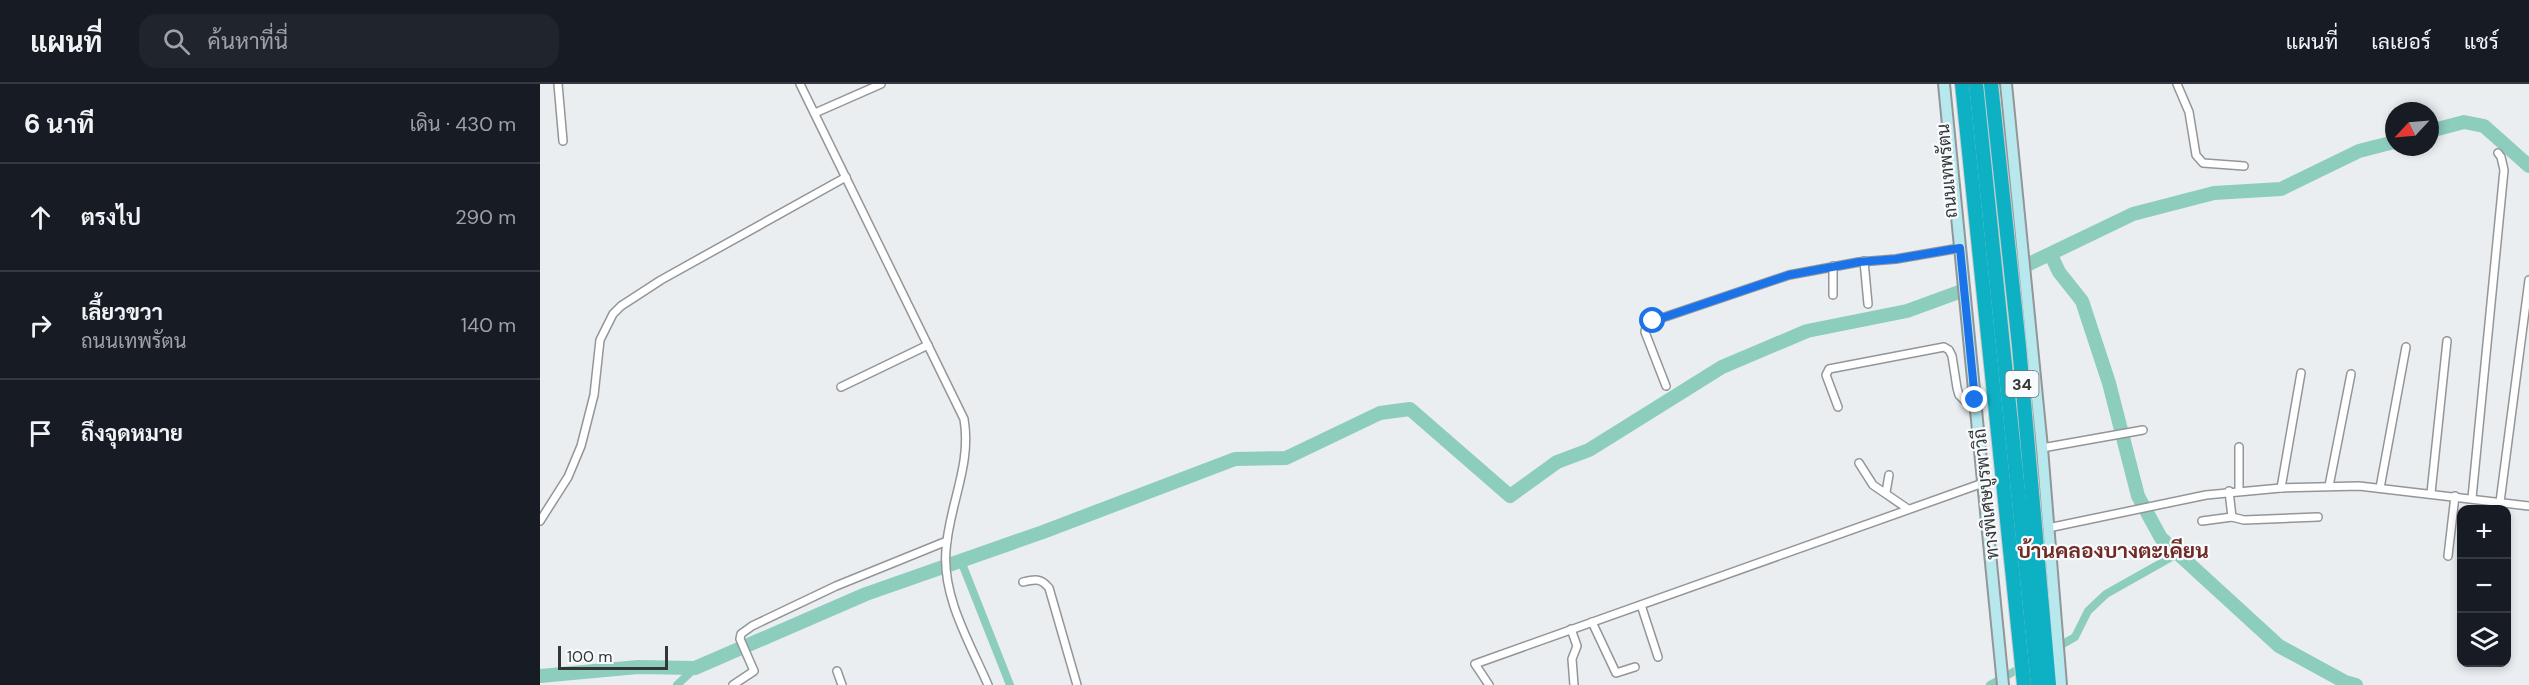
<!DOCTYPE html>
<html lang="th">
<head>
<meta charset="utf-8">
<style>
  :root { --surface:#171b24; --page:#20242c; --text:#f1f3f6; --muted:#9ea1a6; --line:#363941 }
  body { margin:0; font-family:"DM Sans",Sarabun,sans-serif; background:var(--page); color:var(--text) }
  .controls { position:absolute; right:18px; bottom:18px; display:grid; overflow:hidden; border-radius:12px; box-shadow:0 3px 9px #0003 }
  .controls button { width:54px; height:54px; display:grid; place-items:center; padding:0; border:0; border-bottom:2px solid var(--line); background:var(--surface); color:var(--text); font:30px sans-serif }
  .compass { position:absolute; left:1845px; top:18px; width:54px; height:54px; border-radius:50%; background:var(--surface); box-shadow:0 3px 9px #0003; rotate:244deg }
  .scale { position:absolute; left:18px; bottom:15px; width:110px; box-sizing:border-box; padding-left:6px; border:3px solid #343636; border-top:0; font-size:16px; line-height:21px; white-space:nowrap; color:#343636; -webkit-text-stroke:4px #f8fbfd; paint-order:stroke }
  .stop { position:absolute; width:18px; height:18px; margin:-14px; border:4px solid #1a73e8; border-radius:50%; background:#fff }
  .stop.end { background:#1a73e8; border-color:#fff; box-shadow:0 2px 6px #0008 }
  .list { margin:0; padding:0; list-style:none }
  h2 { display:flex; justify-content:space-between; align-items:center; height:78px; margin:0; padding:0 24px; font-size:26px }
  h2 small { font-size:20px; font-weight:400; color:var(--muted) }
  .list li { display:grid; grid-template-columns:39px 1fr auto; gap:18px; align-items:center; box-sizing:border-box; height:108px; padding:0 24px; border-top:2px solid var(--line) }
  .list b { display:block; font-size:22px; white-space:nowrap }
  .list p { margin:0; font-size:20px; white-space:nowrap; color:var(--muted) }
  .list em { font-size:20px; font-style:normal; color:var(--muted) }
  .icon { flex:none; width:33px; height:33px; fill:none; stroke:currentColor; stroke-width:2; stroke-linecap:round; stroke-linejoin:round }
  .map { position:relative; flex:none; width:1989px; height:601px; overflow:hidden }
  header { display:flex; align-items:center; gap:36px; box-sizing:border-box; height:84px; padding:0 30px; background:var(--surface); border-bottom:2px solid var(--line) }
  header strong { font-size:28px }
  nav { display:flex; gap:33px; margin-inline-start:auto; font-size:21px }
  .search { width:420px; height:54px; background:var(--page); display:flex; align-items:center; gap:15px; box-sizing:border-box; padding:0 21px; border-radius:18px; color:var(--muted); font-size:22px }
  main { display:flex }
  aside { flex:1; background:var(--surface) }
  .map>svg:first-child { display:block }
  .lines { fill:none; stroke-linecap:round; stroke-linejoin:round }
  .canal { stroke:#8dcdbe; stroke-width:8 }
  .river { stroke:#8dcdbe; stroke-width:14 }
  .street-casing { stroke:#939698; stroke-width:10 }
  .secondary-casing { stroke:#939698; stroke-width:14 }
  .highway-casing { stroke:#cacbcb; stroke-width:16 }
  .street { stroke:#fff; stroke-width:7 }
  .secondary { stroke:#b7e8ed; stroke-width:10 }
  .highway { stroke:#0eb1c4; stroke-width:14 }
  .route { stroke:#1a73e8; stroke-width:8 }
  .labels { text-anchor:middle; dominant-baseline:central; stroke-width:4.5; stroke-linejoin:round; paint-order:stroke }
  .shield { fill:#f8fbfd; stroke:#6f7172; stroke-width:1.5 }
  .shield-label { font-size:16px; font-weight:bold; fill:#343636 }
  .street-label { font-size:18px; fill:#343636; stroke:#f8fbfd }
  .quarter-label { font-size:21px; font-weight:bold; fill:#712b25; stroke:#f8fbfd }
</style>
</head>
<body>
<header>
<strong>แผนที่</strong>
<div class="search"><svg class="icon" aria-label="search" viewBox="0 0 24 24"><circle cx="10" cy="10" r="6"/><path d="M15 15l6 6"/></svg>ค้นหาที่นี่</div>
<nav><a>แผนที่</a><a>เลเยอร์</a><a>แชร์</a></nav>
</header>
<main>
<aside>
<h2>6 นาที<small>เดิน · 430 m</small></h2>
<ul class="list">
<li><svg class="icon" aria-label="ahead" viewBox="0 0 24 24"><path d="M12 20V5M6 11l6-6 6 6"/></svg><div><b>ตรงไป</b></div><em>290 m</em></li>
<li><svg class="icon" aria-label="right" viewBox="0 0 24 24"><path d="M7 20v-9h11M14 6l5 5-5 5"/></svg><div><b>เลี้ยวขวา</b><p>ถนนเทพรัตน</p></div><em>140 m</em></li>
<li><svg class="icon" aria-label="arrive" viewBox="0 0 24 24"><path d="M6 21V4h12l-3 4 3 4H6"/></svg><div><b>ถึงจุดหมาย</b></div></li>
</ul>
</aside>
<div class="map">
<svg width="1989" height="601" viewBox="0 0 1989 601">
  <rect width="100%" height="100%" fill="#ebeef0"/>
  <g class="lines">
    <g class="canal">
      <path d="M 421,477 L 470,601"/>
      <path d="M 1516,564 L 1535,553 L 1548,527 L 1566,510 L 1637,470"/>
      <path d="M 137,601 L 155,584"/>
      <path d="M 1450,601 L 1498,574"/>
    </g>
    <g class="river">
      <path d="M 1890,47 L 1924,38 L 1944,42 L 1989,82"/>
      <path d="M 1511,171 L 1519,188 L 1542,217 L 1569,299 L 1598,412 L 1621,454 L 1739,562 L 1805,598 L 1816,601"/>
      <path d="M 1489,180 L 1593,130 L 1674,109 L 1741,105 L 1819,67 L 1854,58"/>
      <path d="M 0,592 L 98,583 L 155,584 L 326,510 L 503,448 L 695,375 L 746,374 L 840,329 L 870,325 L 970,412 L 1017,378 L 1049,366 L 1182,283 L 1267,247 L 1367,227 L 1419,208"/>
    </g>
    <g class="street-casing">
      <g id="street">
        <path d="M 18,0 L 23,57"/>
        <path d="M 260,0 L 424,335 C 432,381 409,421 406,466 C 402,513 430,559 448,601"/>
        <path d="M 1637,0 L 1649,28 L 1656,71 L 1663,79 L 1704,82"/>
        <path d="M 275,29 L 341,0"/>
        <path d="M 1324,177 L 1328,220"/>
        <path d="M 1293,211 L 1293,182"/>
        <path d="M 1126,302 L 1105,248 L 1106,243 L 1113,237 L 1249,191 L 1319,178 L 1356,175 L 1420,164"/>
        <path d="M 301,303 L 388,261"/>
        <path d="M 1298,323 L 1286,291 L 1289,285 L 1404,263 L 1409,266 L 1412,272 L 1417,304 L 1419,311 L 1425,317 L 1435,316"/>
        <path d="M 1502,364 L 1603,346"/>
        <path d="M 1319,379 L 1333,401 L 1368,425"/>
        <path d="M 1789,402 L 1811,290"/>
        <path d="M 1741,404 L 1761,289"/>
        <path d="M 1840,404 L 1866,263"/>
        <path d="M 1699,406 L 1699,363"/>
        <path d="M 1689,407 L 1692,433 L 1704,436 L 1778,433"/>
        <path d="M 1346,408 L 1349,391"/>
        <path d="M 1891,409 L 1907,257"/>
        <path d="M 1932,414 L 1964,86 L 1961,73 L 1958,69"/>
        <path d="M 1960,418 L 1989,196"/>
        <path d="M 0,437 L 28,393 L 41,362 L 54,311 L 60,256 L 73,230 L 81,222 L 121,196 L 306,93"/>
        <path d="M 1662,437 L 1692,433"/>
        <path d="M 1508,444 L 1666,411 L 1741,404 L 1819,402 L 1989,422"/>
        <path d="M 1908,472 L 1915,412"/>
        <path d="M 483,498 C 495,495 501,494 509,504 L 537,601"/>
        <path d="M 1101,521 L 1118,573"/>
        <path d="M 1052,538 L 1076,589 L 1095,583"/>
        <path d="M 1031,545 L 1037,562 L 1032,575 L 1034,601"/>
        <path d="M 297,587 L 302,601"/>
        <path d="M 193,601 L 214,587 L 200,555 L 201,550 L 212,542 L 296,502 L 407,457"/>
        <path d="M 949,601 L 935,580 L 1443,399"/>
      </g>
    </g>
    <g class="secondary-casing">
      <g id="secondary">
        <path d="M 1404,0 L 1463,601"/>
        <path d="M 1466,0 L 1502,364 L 1521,601"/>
      </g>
    </g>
    <g class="highway-casing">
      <g id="highway">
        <path d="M 1422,0 L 1484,601"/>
        <path d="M 1436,0 L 1498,601"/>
        <path d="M 1451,0 L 1479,262 L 1509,601"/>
      </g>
    </g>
    <use href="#street" class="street"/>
    <use href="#secondary" class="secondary"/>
    <use href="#highway" class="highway"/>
  </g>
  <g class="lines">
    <path class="route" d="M 1113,237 L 1249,191 L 1319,178 L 1356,175 L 1420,164 L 1435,316"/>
  </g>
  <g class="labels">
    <rect class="shield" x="1465.5" y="287" width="33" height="26" rx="4.5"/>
    <g class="shield-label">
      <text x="1482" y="300">34</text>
    </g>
    <g class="street-label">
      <text transform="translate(1407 87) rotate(-95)">ถนนเทพรัตน</text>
      <text transform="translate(1446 410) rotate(-96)">ทางพิเศษบูรพาวิถี</text>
    </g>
    <g class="quarter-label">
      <text x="1573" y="467">บ้านคลองบางตะเคียน</text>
    </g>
  </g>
</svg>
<div class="controls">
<button>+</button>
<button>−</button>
<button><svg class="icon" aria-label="layers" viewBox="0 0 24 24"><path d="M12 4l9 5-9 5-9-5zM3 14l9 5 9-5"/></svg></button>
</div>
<svg class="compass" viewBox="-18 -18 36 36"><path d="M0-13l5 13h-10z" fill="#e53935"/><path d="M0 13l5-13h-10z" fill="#9ea1a6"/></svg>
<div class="scale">100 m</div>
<div class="stop" style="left:1113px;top:237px"></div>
<div class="stop end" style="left:1435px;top:316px"></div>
</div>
</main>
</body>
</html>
